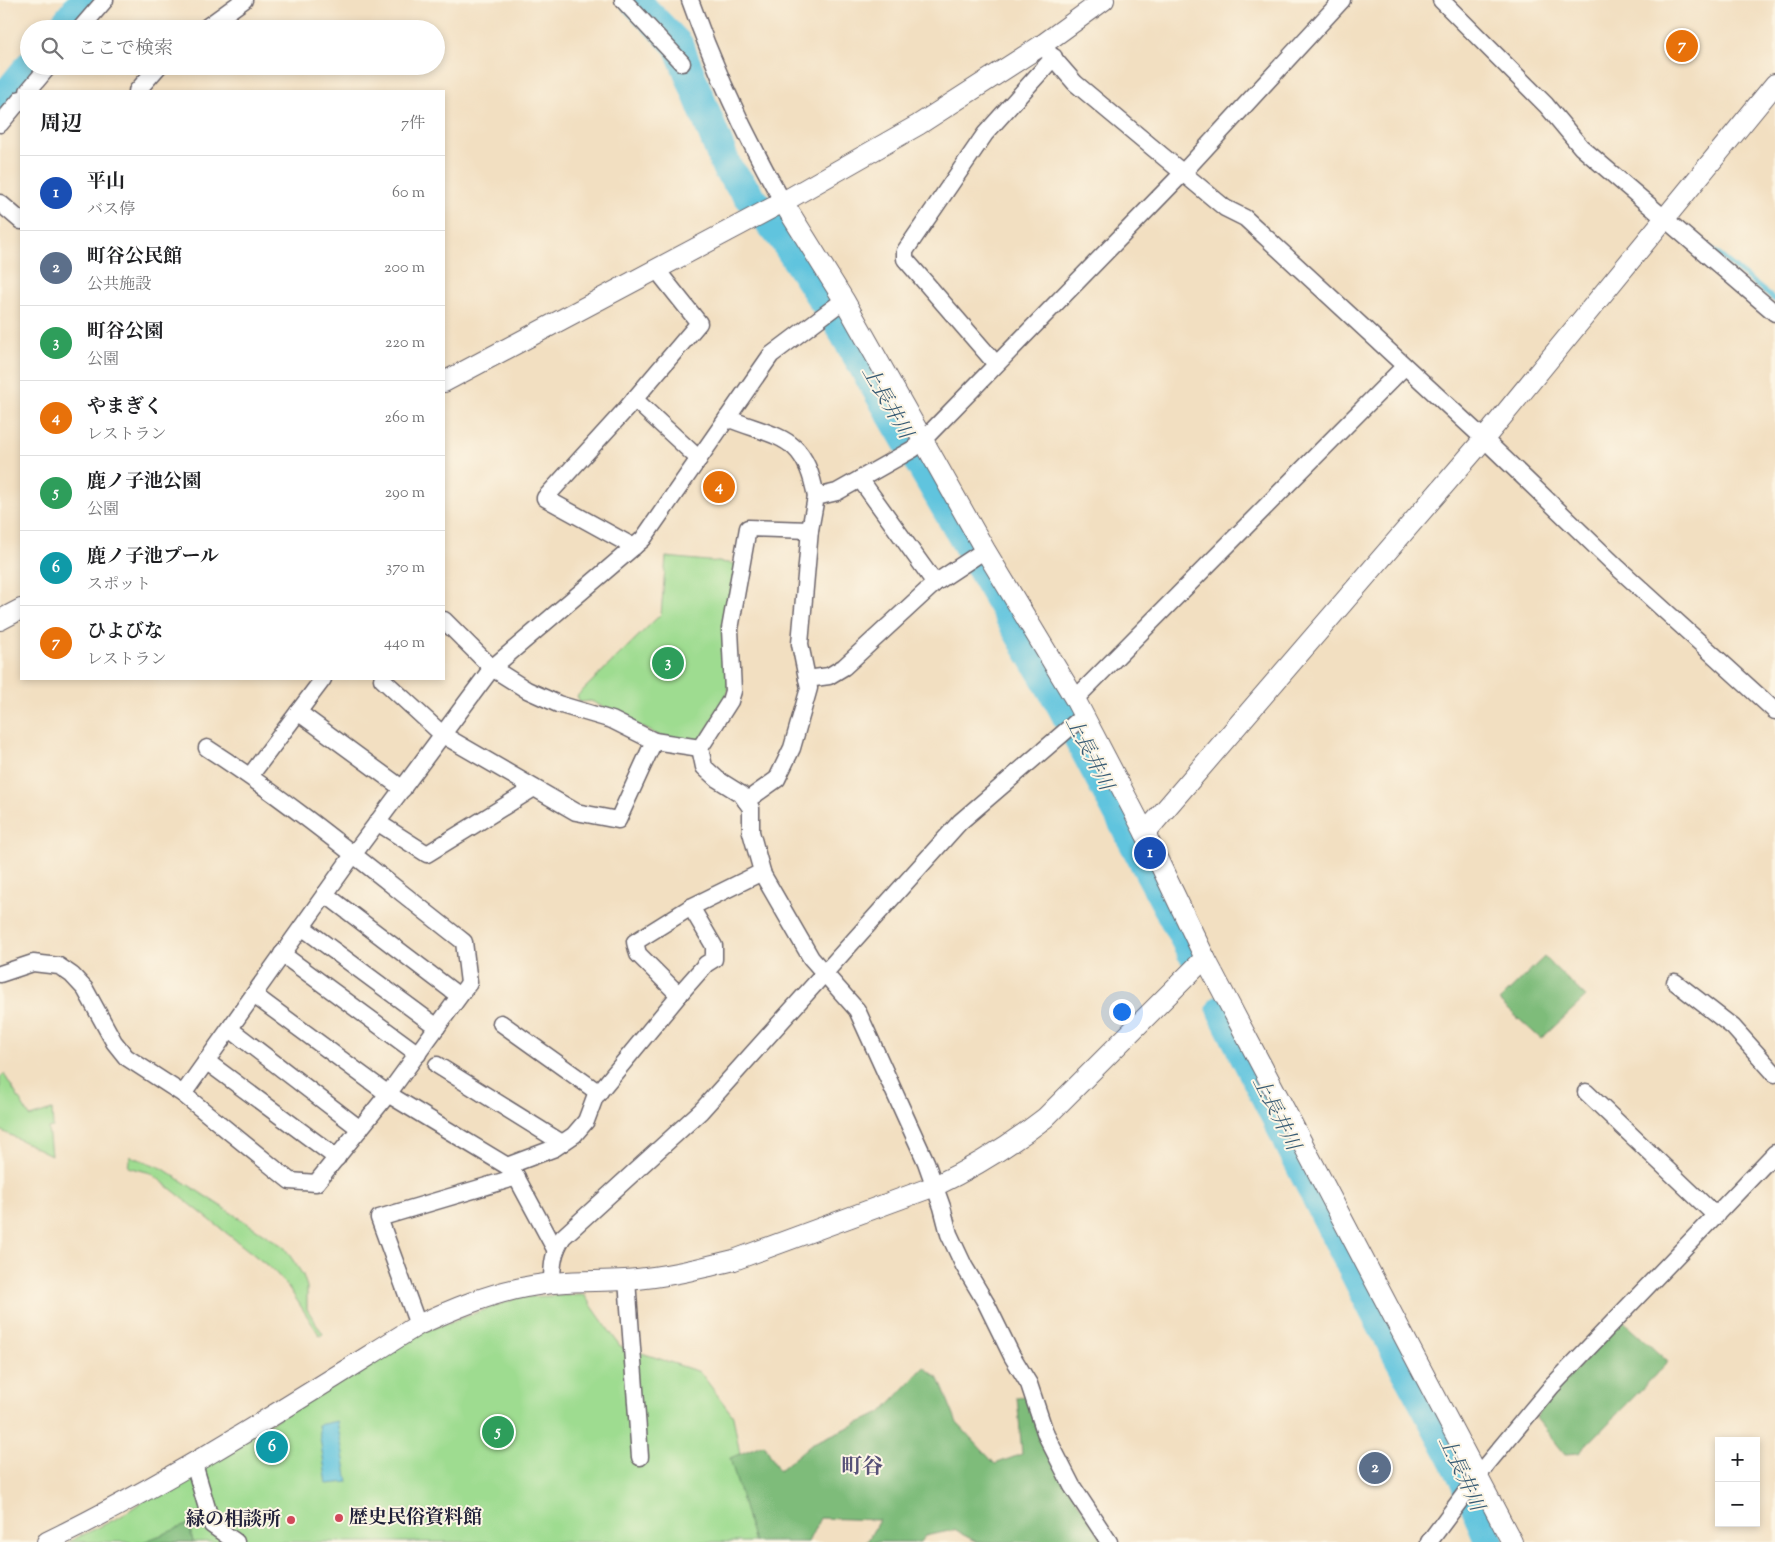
<!DOCTYPE html>
<html lang="ja">
<head>
<meta charset="utf-8">
<style>
  :root { --surface:#fff; --page:#f2f2f2; --text:#202124; --muted:#757577; --line:#e0e0e0; --accent:#d1495b }
  body { margin:0; font-family:"Sorts Mill Goudy","Noto Serif JP",serif; background:var(--page); color:var(--text) }
  .controls { position:absolute; right:15px; bottom:15px; display:grid; overflow:hidden; border-radius:0px; box-shadow:0 2px 8px #0003 }
  .controls button { width:45px; height:45px; display:grid; place-items:center; padding:0; border:0; border-bottom:1px solid var(--line); background:var(--surface); color:var(--text); font:25px sans-serif }
  .you { position:absolute; left:1121px; top:1011px; width:18px; height:18px; margin:-12px; border:4px solid #fff; border-radius:50%; background:#1a73e8; box-shadow:0 0 0 8px #1a73e833 }
  .badge { display:grid; place-items:center; width:32px; height:32px; border-radius:50%; background:var(--accent); color:#fff; font-size:16px; font-weight:700 }
  .pin { position:absolute; translate:-50% -50%; border:2px solid #fff; box-shadow:0 1px 5px #0006 }
  .list { margin:0; padding:0; list-style:none }
  h2 { display:flex; justify-content:space-between; align-items:center; height:65px; margin:0; padding:0 20px; font-size:21px }
  h2 small { font-size:16px; font-weight:400; color:var(--muted) }
  .list li { display:grid; grid-template-columns:32px 1fr auto; gap:15px; align-items:center; box-sizing:border-box; height:75px; padding:0 20px; border-top:1px solid var(--line) }
  .list b { display:block; font-size:19px; white-space:nowrap }
  .list p { margin:0; font-size:16px; white-space:nowrap; color:var(--muted) }
  .list em { font-size:16px; font-style:normal; color:var(--muted) }
  .icon { flex:none; width:28px; height:28px; fill:none; stroke:currentColor; stroke-width:2; stroke-linecap:round; stroke-linejoin:round }
  .map { position:relative; flex:none; width:1775px; height:1542px; overflow:hidden }
  .search { position:absolute; background:var(--surface); box-shadow:0 2px 8px #0003; left:20px; top:20px; width:425px; height:55px; display:flex; align-items:center; gap:12px; box-sizing:border-box; padding:0 18px; border-radius:28px; color:var(--muted); font-size:19px }
  .panel { position:absolute; background:var(--surface); box-shadow:0 2px 8px #0003; left:20px; top:90px; width:425px; height:590px; border-radius:0px }
  .map>svg:first-child { display:block }
  .green { fill:#9edc90; stroke:#607f66 }
  .forest { fill:#7ebc7a; stroke:#506f5a }
  .water { fill:#60c4de; stroke:#41738c }
  .lines { fill:none; stroke-linecap:round; stroke-linejoin:round }
  .stream { stroke:#60c4de; stroke-width:5 }
  .river { stroke:#60c4de; stroke-width:31 }
  .minor-casing { stroke:#6b646a; stroke-width:19 }
  .tertiary-casing { stroke:#6b646a; stroke-width:22 }
  .minor { stroke:#fff; stroke-width:16 }
  .tertiary { stroke:#fff; stroke-width:20 }
  .poi-dot { fill:#d1495b; stroke:#fcf5e5; stroke-width:2 }
  .labels { text-anchor:middle; dominant-baseline:central; stroke-width:4; stroke-linejoin:round; paint-order:stroke }
  .poi-label { font-size:19px; font-weight:bold; fill:#22223b; stroke:#fcf5e5; text-anchor:start }
  .water-label { font-size:20px; font-style:italic; fill:#385b74; stroke:#fcf5e5 }
  .quarter-label { font-size:21px; font-weight:bold; fill:#565178; stroke:#fcf5e5 }
</style>
</head>
<body>
<div class="map">
<svg width="1775" height="1542" viewBox="0 0 1775 1542">
  <rect width="100%" height="100%" fill="#fcf5e5"/>
  <filter id="ink" filterUnits="userSpaceOnUse"><feTurbulence type="fractalNoise" baseFrequency=".02" numOctaves="2"/><feDisplacementMap in="SourceGraphic" scale="10" xChannelSelector="R" yChannelSelector="G"/><feConvolveMatrix kernelMatrix="1 2 1 2 8 2 1 2 1" color-interpolation-filters="sRGB"/></filter>
  <filter id="wash" filterUnits="userSpaceOnUse"><feTurbulence type="fractalNoise" baseFrequency=".0096" numOctaves="4" result="noise"/><feDisplacementMap in="SourceGraphic" scale="20" xChannelSelector="R" yChannelSelector="G"/><feGaussianBlur stdDeviation="1.12" result="paint"/><feColorMatrix in="noise" values="0 0 0 0 0 0 0 0 0 0 0 0 0 0 0 0 0 1.4 0 .05"/><feComposite in="paint" operator="in"/></filter>
  <g filter="url(#wash)">
    <rect width="100%" height="100%" fill="#f2dfc1"/>
    <g class="green">
      <path d="M 666,557 L 739,564 L 727,697 L 699,742 L 660,736 L 591,701 L 580,702 L 577,696 L 661,614 Z"/>
      <path d="M 4,1074 L 30,1117 L 52,1110 L 53,1127 L 48,1128 L 51,1155 L 0,1130 L 0,1077 Z"/>
      <path d="M 130,1156 L 162,1168 L 284,1247 L 303,1275 L 307,1287 L 307,1309 L 323,1334 L 320,1336 L 287,1285 L 273,1270 L 151,1173 L 128,1167 Z"/>
      <path d="M 584,1295 L 620,1346 L 700,1372 L 733,1416 L 756,1542 L 68,1542 L 120,1517 L 160,1489 L 423,1332 L 520,1297 Z"/>
    </g>
    <g class="forest">
      <path d="M 1544,957 L 1586,997 L 1541,1039 L 1499,1001 Z"/>
      <path d="M 1622,1320 L 1668,1362 L 1579,1453 L 1565,1454 L 1536,1418 L 1542,1406 Z"/>
      <path d="M 924,1367 L 939,1379 L 957,1423 L 995,1464 L 1022,1454 L 1017,1397 L 1035,1395 L 1045,1451 L 1104,1542 L 977,1542 L 954,1530 L 925,1536 L 920,1542 L 867,1542 L 879,1520 L 820,1518 L 808,1542 L 754,1542 L 730,1458 L 764,1444 L 779,1471 L 811,1444 L 881,1413 Z"/>
      <path d="M 189,1524 L 193,1542 L 143,1542 Z"/>
    </g>
    <path class="water" d="M 337,1421 L 348,1482 L 327,1484 L 318,1425 Z"/>
    <g class="lines">
      <path class="stream" d="M 1707,245 L 1775,300"/>
      <g class="river">
        <path d="M 634,0 L 678,45 L 727,168 L 783,238 L 839,324 L 1062,706 L 1192,952"/>
        <path d="M 62,29 L 85,0"/>
        <path d="M 0,103 L 30,66"/>
        <path d="M 1222,1010 L 1375,1312 L 1462,1474 L 1490,1542"/>
      </g>
    </g>
  </g>
  <g filter="url(#ink)">
    <g class="lines">
      <g class="minor-casing">
        <g id="minor">
          <path d="M 623,0 L 682,63"/>
          <path d="M 690,0 C 715,70 746,138 783,202"/>
          <path d="M 1441,0 L 1546,105 L 1581,147 L 1775,313"/>
          <path d="M 80,29 L 105,0"/>
          <path d="M 204,29 L 244,0"/>
          <path d="M 1042,45 L 1075,83 L 1225,208 L 1245,218 L 1484,439 L 1618,568 L 1775,711"/>
          <path d="M 28,91 L 49,66"/>
          <path d="M 137,91 L 159,66"/>
          <path d="M 0,124 L 21,99"/>
          <path d="M 0,203 L 21,221"/>
          <path d="M 996,364 L 905,259 L 905,251 L 985,134 L 1054,57"/>
          <path d="M 634,399 L 699,459"/>
          <path d="M 727,418 C 779,439 805,434 816,497"/>
          <path d="M 860,479 L 935,583"/>
          <path d="M 634,547 L 545,498 L 626,409 L 699,323 L 656,269"/>
          <path d="M 382,679 L 443,735 L 576,812 L 618,820 L 654,741 L 612,720 L 558,704 L 527,690 L 492,668 L 444,620"/>
          <path d="M 807,679 L 829,676 L 844,667 L 935,583 L 985,550"/>
          <path d="M 1075,699 L 1404,367"/>
          <path d="M 298,712 L 403,789"/>
          <path d="M 654,741 L 700,748 L 730,701 L 733,691 L 730,629 L 748,528 L 810,530 L 816,497 L 837,492 L 913,449 L 923,440 L 1178,178 L 1342,0"/>
          <path d="M 207,748 C 297,806 379,876 464,942 L 469,983 L 388,1094 L 316,1183 L 290,1181 L 183,1094 L 353,855 L 492,668 L 643,539 L 771,355 L 844,300"/>
          <path d="M 700,748 L 704,767 L 717,779 L 741,794 L 751,808 L 751,832 L 763,875 L 811,958 L 857,1010 L 926,1162 L 942,1207 L 949,1234 L 964,1266 L 986,1303 L 1012,1356 L 1029,1384 L 1046,1435 L 1072,1486 L 1109,1542"/>
          <path d="M 250,776 L 323,679"/>
          <path d="M 746,801 L 777,779 L 792,748 L 809,688 L 800,644 L 810,530"/>
          <path d="M 377,822 L 427,854 L 534,788"/>
          <path d="M 325,894 L 459,996"/>
          <path d="M 302,927 L 437,1027"/>
          <path d="M 282,954 L 418,1054"/>
          <path d="M 0,974 L 33,963 L 59,966 L 72,975 L 85,989 L 114,1042 L 126,1057 L 183,1094"/>
          <path d="M 1675,982 L 1733,1027 L 1775,1074"/>
          <path d="M 254,995 L 388,1094 L 512,1169 L 555,1249"/>
          <path d="M 679,995 L 638,954 L 635,942 L 691,907"/>
          <path d="M 501,1023 L 599,1093"/>
          <path d="M 230,1029 L 360,1129"/>
          <path d="M 206,1061 L 337,1158"/>
          <path d="M 437,1065 L 562,1143"/>
          <path d="M 1586,1092 L 1716,1216"/>
          <path d="M 507,1166 L 555,1148 L 574,1135 L 586,1121 L 595,1097 L 684,989 L 706,964 L 714,959 L 714,946 L 691,907 L 762,872"/>
          <path d="M 627,1280 L 640,1457"/>
          <path d="M 552,1283 C 552,1265 553,1252 563,1237 L 701,1111 L 960,822 L 1082,717"/>
          <path d="M 418,1325 L 379,1218 L 517,1177"/>
          <path d="M 194,1464 L 212,1525 L 236,1542"/>
          <path d="M 1429,1542 L 1487,1464 L 1552,1386 L 1775,1153"/>
        </g>
      </g>
      <g class="tertiary-casing">
        <g id="tertiary">
          <path d="M 783,202 L 844,300 L 985,550 L 1075,699 L 1145,833 L 1205,958 L 1512,1542"/>
          <path d="M 444,382 L 783,202 L 918,125 L 1042,45 L 1104,0"/>
          <path d="M 0,620 L 21,609"/>
          <path d="M 1145,833 L 1484,439 L 1775,84"/>
          <path d="M 47,1542 C 176,1479 296,1401 418,1325 C 453,1309 488,1294 526,1287 C 558,1280 592,1282 625,1280 C 661,1278 698,1269 734,1260 L 935,1186 C 975,1167 1010,1145 1045,1118 L 1205,958"/>
        </g>
      </g>
      <use href="#minor" class="minor"/>
      <use href="#tertiary" class="tertiary"/>
    </g>
  </g>
  <g class="poi-dot">
    <circle cx="339" cy="1518" r="5"/>
    <circle cx="291" cy="1520" r="5"/>
  </g>
  <g class="labels">
    <g class="poi-label">
      <text x="349" y="1518">歴史民俗資料館</text>
      <text x="281" y="1520" text-anchor="end">緑の相談所</text>
    </g>
    <g class="water-label">
      <text transform="translate(886 403) rotate(60)">上長井川</text>
      <text transform="translate(1088 754) rotate(63)">上長井川</text>
      <text transform="translate(1275 1114) rotate(63)">上長井川</text>
      <text transform="translate(1460 1474) rotate(65)">上長井川</text>
    </g>
    <g class="quarter-label">
      <text x="862" y="1468">町谷</text>
    </g>
  </g>
</svg>
<div class="controls">
<button>+</button>
<button>−</button>
</div>
<div class="you"></div>
<div class="pin badge" style="left:1150px;top:853px;background:#1a4fb4">1</div>
<div class="pin badge" style="left:1375px;top:1468px;background:#5c6f8a">2</div>
<div class="pin badge" style="left:668px;top:663px;background:#2e9e5b">3</div>
<div class="pin badge" style="left:719px;top:487px;background:#e8710a">4</div>
<div class="pin badge" style="left:498px;top:1432px;background:#2e9e5b">5</div>
<div class="pin badge" style="left:272px;top:1447px;background:#0f9aa8">6</div>
<div class="pin badge" style="left:1682px;top:46px;background:#e8710a">7</div>
<div class="search"><svg class="icon" aria-label="search" viewBox="0 0 24 24"><circle cx="10" cy="10" r="6"/><path d="M15 15l6 6"/></svg>ここで検索</div>
<section class="panel">
<h2>周辺<small>7件</small></h2>
<ul class="list">
<li><span class="badge" style="background:#1a4fb4">1</span><div><b>平山</b><p>バス停</p></div><em>60 m</em></li>
<li><span class="badge" style="background:#5c6f8a">2</span><div><b>町谷公民館</b><p>公共施設</p></div><em>200 m</em></li>
<li><span class="badge" style="background:#2e9e5b">3</span><div><b>町谷公園</b><p>公園</p></div><em>220 m</em></li>
<li><span class="badge" style="background:#e8710a">4</span><div><b>やまぎく</b><p>レストラン</p></div><em>260 m</em></li>
<li><span class="badge" style="background:#2e9e5b">5</span><div><b>鹿ノ子池公園</b><p>公園</p></div><em>290 m</em></li>
<li><span class="badge" style="background:#0f9aa8">6</span><div><b>鹿ノ子池プール</b><p>スポット</p></div><em>370 m</em></li>
<li><span class="badge" style="background:#e8710a">7</span><div><b>ひよびな</b><p>レストラン</p></div><em>440 m</em></li>
</ul>
</section>
</div>
</body>
</html>
